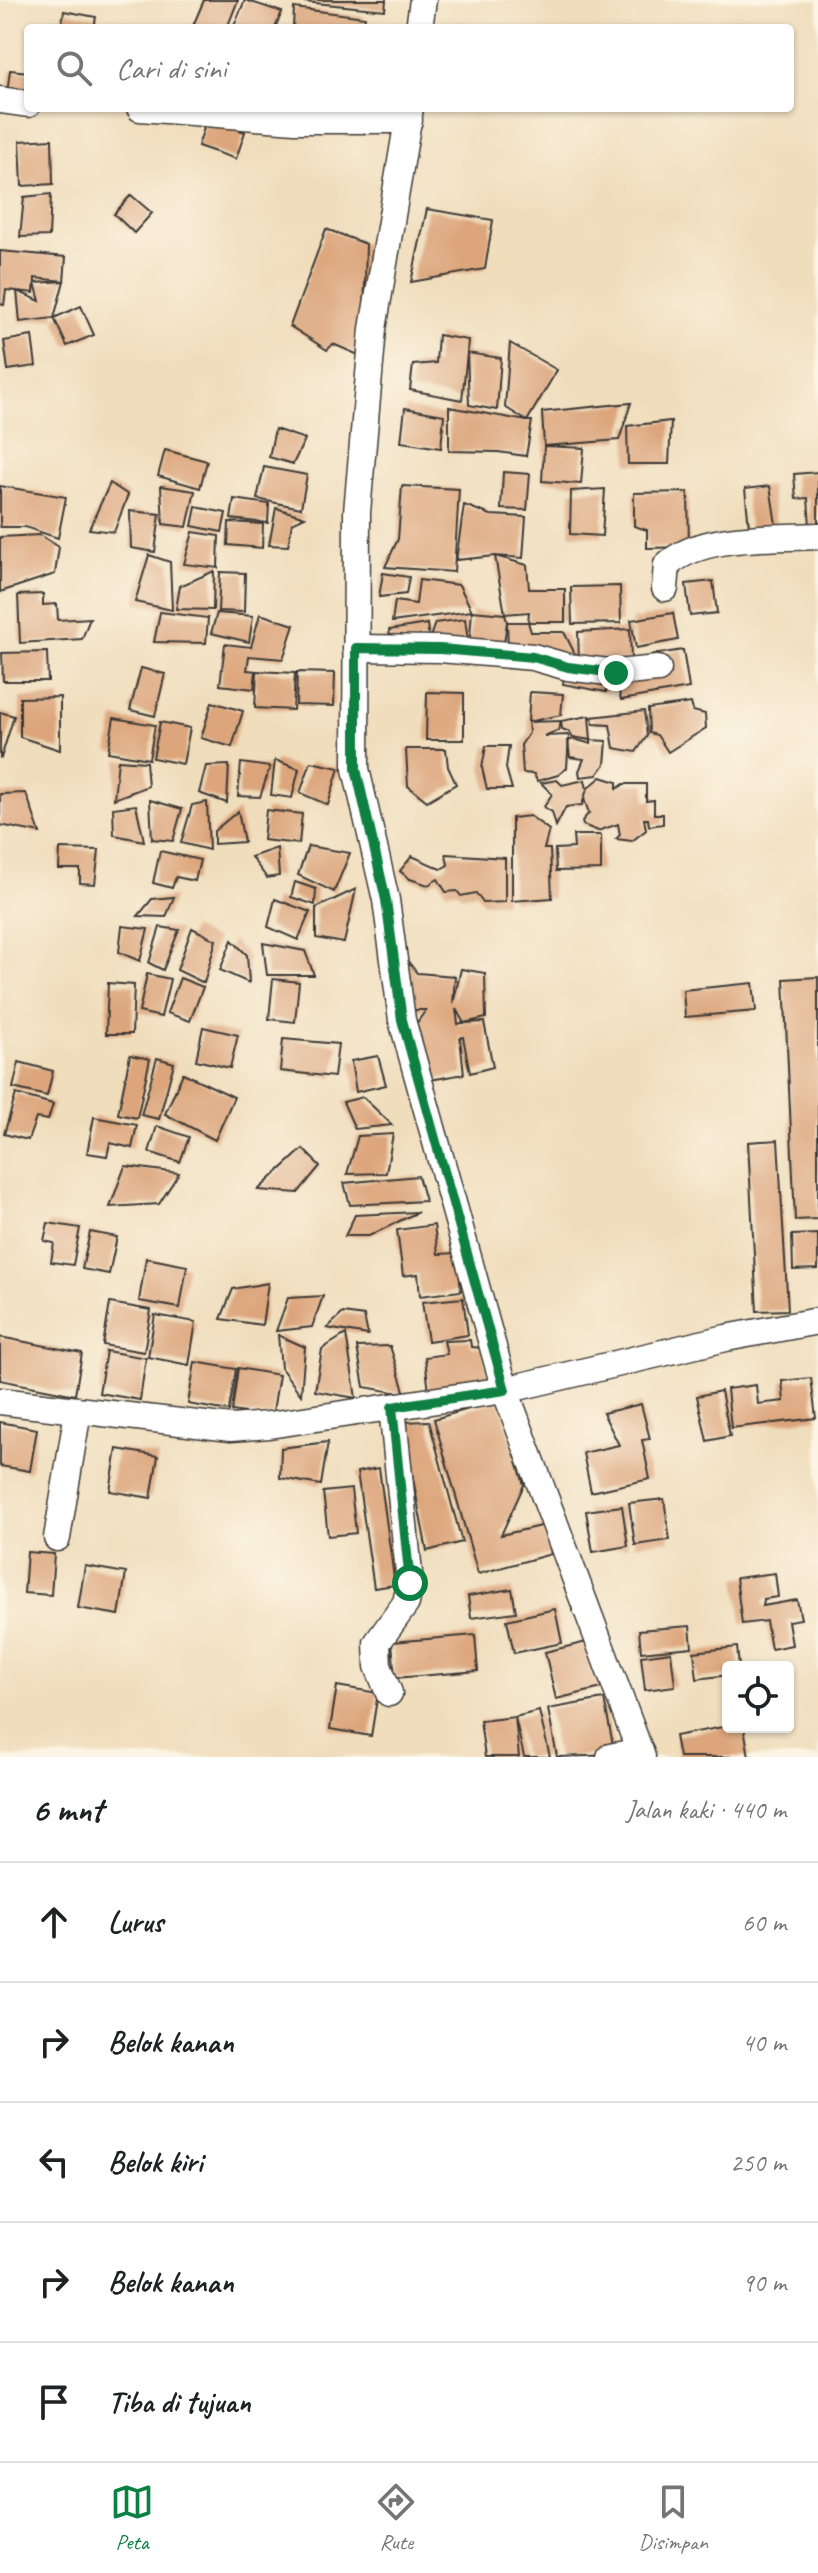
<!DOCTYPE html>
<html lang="id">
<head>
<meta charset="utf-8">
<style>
  :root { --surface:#fff; --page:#f2f2f2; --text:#202124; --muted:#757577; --line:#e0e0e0; --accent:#0b8043 }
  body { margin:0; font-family:Caveat,sans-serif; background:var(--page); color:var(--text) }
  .controls { position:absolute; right:24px; bottom:24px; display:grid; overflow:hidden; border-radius:8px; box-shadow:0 2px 6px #0004 }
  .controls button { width:72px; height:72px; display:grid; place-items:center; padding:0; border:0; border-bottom:2px solid var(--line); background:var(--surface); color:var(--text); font:40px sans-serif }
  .stop { position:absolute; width:24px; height:24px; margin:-18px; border:6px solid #0b8043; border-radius:50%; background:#fff }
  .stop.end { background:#0b8043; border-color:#fff; box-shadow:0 2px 8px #0008 }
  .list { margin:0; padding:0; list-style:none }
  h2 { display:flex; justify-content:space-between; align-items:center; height:104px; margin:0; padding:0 32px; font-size:34px }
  h2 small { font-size:26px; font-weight:400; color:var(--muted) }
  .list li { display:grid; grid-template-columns:52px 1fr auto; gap:24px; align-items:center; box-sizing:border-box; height:120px; padding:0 32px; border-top:2px solid var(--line) }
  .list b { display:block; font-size:30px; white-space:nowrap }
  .list em { font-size:26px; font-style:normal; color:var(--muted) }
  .icon { flex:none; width:44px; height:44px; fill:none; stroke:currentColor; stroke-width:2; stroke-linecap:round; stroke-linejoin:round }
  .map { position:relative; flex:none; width:818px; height:1757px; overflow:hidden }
  .search { position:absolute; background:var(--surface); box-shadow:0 2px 6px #0004; left:24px; right:24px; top:24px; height:88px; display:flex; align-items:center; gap:20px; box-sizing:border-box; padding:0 28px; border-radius:8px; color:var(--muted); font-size:30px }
  .sheet { height:704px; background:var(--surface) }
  nav { display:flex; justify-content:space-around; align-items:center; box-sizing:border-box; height:112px; border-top:2px solid var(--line); background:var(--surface); font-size:22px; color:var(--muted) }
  nav a { display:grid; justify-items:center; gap:4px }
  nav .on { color:var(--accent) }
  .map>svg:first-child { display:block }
  .building { fill:#dca57b }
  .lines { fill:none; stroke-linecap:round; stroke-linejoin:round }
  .minor-casing { stroke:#3c3934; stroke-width:29 }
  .minor { stroke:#fff; stroke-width:26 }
  .route { stroke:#0b8043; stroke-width:10 }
</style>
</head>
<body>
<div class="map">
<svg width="818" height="1757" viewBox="0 0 818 1757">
  <rect width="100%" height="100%" fill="#fcf5e5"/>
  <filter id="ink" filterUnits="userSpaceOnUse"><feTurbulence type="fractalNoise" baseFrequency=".0125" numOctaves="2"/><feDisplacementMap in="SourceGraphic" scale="16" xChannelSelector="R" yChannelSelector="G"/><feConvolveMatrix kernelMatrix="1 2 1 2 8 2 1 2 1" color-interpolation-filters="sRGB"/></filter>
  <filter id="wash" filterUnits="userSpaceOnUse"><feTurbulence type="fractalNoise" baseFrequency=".006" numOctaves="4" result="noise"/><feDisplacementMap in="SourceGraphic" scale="32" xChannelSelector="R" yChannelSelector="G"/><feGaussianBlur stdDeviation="1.8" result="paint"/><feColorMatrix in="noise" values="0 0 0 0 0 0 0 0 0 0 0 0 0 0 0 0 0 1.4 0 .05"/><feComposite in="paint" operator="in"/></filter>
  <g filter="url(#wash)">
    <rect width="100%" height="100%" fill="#f0ddbc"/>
    <g id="blocks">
      <g class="building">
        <path d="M 204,0 L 238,0 L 227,28 L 192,28 Z"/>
        <path d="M 245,0 L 282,12 L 275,28 L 233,28 Z"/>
        <path d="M 305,0 L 386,0 L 385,10 L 305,2 Z"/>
        <path d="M 294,8 L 365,17 L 363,28 L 293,28 Z"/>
        <path d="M 64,11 L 96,17 L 94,28 L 61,28 Z"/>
        <path d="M 10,70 L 28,72 L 28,96 L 7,94 Z"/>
        <path d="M 207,119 L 245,132 L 236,159 L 198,146 Z"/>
        <path d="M 52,139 L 53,184 L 22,186 L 20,141 Z"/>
        <path d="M 51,194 L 49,236 L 20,237 L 24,197 Z"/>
        <path d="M 131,195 L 152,213 L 134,233 L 114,214 Z"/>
        <path d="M 427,209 L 493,220 L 485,269 L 411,282 Z"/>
        <path d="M 326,229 L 366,244 L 363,357 L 333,344 L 327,350 L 290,326 Z"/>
        <path d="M 0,251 L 66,257 L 64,281 L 35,278 L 34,293 L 17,291 L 40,301 L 35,283 L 64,281 L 54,318 L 81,306 L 94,335 L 67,346 L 54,318 L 20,322 L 17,291 L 6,290 L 4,305 L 0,304 Z"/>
        <path d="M 438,335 L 468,340 L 467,353 L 501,358 L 497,410 L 469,405 L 467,353 L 462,400 L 410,390 L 413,365 L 436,363 Z"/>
        <path d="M 32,336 L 36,366 L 8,370 L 4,341 Z"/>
        <path d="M 510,343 L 557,370 L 527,421 L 532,421 L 526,456 L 498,452 L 449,451 L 449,407 L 527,421 L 505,407 Z"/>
        <path d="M 631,403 L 619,440 L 544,446 L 584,448 L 581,484 L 542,481 L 544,446 L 542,412 Z"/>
        <path d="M 405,408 L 444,415 L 441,448 L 401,442 Z"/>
        <path d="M 671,421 L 669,464 L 628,464 L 627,426 Z"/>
        <path d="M 275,429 L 305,439 L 293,464 L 269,457 Z"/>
        <path d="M 165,450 L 207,461 L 200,488 L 158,476 Z"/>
        <path d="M 264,467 L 307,475 L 301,508 L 257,499 Z"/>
        <path d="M 503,472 L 530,474 L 527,510 L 501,509 Z"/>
        <path d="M 818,472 L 818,525 L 810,526 L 808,498 L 796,499 L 794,474 Z"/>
        <path d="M 110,483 L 128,495 L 114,532 L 89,529 Z"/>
        <path d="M 0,486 L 66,497 L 58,538 L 25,527 L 0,527 Z"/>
        <path d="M 161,486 L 195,491 L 187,527 L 163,524 Z"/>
        <path d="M 402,486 L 459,489 L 454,572 L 385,567 L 398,539 Z"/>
        <path d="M 770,486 L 777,531 L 749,527 L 745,489 Z"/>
        <path d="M 605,489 L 602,536 L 570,534 L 571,491 Z"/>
        <path d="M 688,492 L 689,547 L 647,548 L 647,530 L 634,526 L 634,493 Z"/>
        <path d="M 234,499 L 269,504 L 268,523 L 231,519 Z"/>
        <path d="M 464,505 L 491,515 L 526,517 L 523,558 L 495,556 L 527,565 L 529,589 L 565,589 L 565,622 L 528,622 L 531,632 L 564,632 L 579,662 L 508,648 L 507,622 L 528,622 L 529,612 L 505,614 L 495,556 L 456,560 Z"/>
        <path d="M 196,507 L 226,513 L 222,532 L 192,526 Z"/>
        <path d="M 276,508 L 305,517 L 292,523 L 288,546 L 269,545 Z"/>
        <path d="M 130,511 L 160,514 L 155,552 L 131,548 Z"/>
        <path d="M 229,522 L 263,524 L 262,548 L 228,545 Z"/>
        <path d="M 193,532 L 219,536 L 218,568 L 184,564 Z"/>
        <path d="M 40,535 L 59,547 L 55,574 L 0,592 L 0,537 Z"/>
        <path d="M 149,555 L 170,562 L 172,610 L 135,602 Z"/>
        <path d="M 214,571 L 213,610 L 176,609 L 180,586 Z"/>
        <path d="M 220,572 L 245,573 L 244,612 L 218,611 Z"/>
        <path d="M 383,573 L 409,577 L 406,594 L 379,597 Z"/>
        <path d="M 419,580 L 459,585 L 472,611 L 392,622 L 395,601 L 416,604 Z"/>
        <path d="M 713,581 L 717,613 L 690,616 L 686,584 Z"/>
        <path d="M 620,586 L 621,623 L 572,624 L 571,587 Z"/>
        <path d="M 43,594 L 43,605 L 57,604 L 58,620 L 90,618 L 82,639 L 20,643 L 18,595 Z"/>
        <path d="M 472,611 L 505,614 L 507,622 L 503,650 L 469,648 Z"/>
        <path d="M 160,612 L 208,618 L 206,643 L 154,642 Z"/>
        <path d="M 217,613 L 253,616 L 249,642 L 211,633 Z"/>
        <path d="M 673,613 L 678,640 L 636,648 L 631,620 Z"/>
        <path d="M 260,614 L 294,625 L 283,659 L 249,656 L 247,670 L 256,671 L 254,689 L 220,685 L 225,644 L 251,647 Z"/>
        <path d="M 465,619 L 469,648 L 429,640 L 435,623 Z"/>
        <path d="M 427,624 L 429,640 L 391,645 L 389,630 Z"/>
        <path d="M 630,629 L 631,660 L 579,662 L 578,632 Z"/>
        <path d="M 683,650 L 689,688 L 621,700 L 617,683 L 671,673 L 664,661 L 653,663 L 651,655 Z"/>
        <path d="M 47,652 L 48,681 L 3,681 L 2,653 Z"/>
        <path d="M 141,668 L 165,674 L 155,716 L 130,710 Z"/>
        <path d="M 257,671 L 295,673 L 293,710 L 255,708 Z"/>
        <path d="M 297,672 L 335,673 L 334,706 L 296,705 Z"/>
        <path d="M 565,672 L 608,680 L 606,692 L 563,684 Z"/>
        <path d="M 427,692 L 464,693 L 464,740 L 426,740 Z"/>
        <path d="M 530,692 L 563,694 L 561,715 L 528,722 L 561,721 L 559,730 L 544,736 L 569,735 L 567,768 L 558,775 L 537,781 L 534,774 L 523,773 L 521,745 L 529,733 L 528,722 Z"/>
        <path d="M 60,697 L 60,750 L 20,737 L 20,698 Z"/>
        <path d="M 212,702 L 243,711 L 232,747 L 201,738 Z"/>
        <path d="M 691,703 L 693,711 L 705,714 L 706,728 L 668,752 L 657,735 L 649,733 L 648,709 Z"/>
        <path d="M 644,711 L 647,736 L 636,752 L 614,748 L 610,725 L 593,724 L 592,717 Z"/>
        <path d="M 0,712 L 14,716 L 1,758 L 0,758 Z"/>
        <path d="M 589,716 L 591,740 L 572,737 L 570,732 L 562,729 L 561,721 Z"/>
        <path d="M 114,718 L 155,725 L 149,759 L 108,752 Z"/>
        <path d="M 160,722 L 190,728 L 183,764 L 153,758 Z"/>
        <path d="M 574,739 L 591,744 L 591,740 L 607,741 L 605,764 L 597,775 L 580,777 L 579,771 L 584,759 L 570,757 L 568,741 Z"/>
        <path d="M 486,746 L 509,746 L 506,768 L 512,789 L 487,789 L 482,768 Z"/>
        <path d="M 406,749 L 446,749 L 448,767 L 456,784 L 427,801 L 408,786 Z"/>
        <path d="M 118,760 L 146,762 L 148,786 L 114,799 Z"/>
        <path d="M 275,760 L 299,769 L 292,798 L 271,795 Z"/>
        <path d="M 311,762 L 339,768 L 328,805 L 300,793 Z"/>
        <path d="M 241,763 L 270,767 L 260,797 L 238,796 Z"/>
        <path d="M 229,765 L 227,803 L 199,793 L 206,766 Z"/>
        <path d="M 601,777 L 617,782 L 617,789 L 624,784 L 646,784 L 646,801 L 654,800 L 654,814 L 663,814 L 663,824 L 649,826 L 648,819 L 644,819 L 646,830 L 632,841 L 616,839 L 620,835 L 618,824 L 598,831 L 583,825 L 582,821 L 589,813 L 584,799 L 587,789 L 582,805 L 566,807 L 556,826 L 552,812 L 544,807 L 552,794 L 541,783 L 557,780 L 562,785 L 585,780 L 587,789 Z"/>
        <path d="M 26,793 L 40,833 L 0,825 L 0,794 Z"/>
        <path d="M 150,800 L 182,809 L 173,841 L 152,839 Z"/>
        <path d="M 207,802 L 209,850 L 181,843 L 192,805 Z"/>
        <path d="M 136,805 L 144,841 L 114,835 L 113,808 Z"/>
        <path d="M 266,810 L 302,814 L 299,844 L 263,840 Z"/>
        <path d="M 238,811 L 244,842 L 214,844 L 214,831 Z"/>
        <path d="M 530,816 L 549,830 L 544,849 L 550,849 L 552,898 L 512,901 L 512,818 Z"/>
        <path d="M 573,835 L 601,835 L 601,870 L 556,871 L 555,849 L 574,848 Z"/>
        <path d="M 308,846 L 350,853 L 334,892 L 298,875 Z"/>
        <path d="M 277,848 L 279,876 L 267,878 L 251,857 Z"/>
        <path d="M 60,849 L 99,850 L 95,884 L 80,883 L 80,869 L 59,869 Z"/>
        <path d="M 160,851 L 200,860 L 195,881 L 176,877 L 172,888 L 153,883 Z"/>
        <path d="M 446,854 L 505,858 L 505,902 L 483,903 L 476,893 L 461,896 L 457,891 L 446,892 L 438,879 L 428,885 L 410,879 L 400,871 L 412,856 L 441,869 L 448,865 Z"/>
        <path d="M 295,882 L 316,889 L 315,905 L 291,897 Z"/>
        <path d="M 356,889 L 344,943 L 316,938 L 316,908 Z"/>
        <path d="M 174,897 L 166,917 L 138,916 L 152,899 Z"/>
        <path d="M 275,899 L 310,912 L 298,940 L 268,927 Z"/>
        <path d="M 122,926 L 148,929 L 140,961 L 119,952 Z"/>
        <path d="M 160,927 L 179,930 L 163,970 L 149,963 Z"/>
        <path d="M 192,928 L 216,940 L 204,983 L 177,970 Z"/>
        <path d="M 232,940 L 247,955 L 249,983 L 220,970 Z"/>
        <path d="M 263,943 L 305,951 L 314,975 L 267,975 Z"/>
        <path d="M 407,960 L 417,973 L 455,976 L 453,1004 L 461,969 L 485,973 L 486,1018 L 464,1023 L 456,1009 L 458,1024 L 462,1023 L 464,1023 L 484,1022 L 493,1067 L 470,1073 L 463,1037 L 460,1038 L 464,1074 L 430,1080 L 416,1024 L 426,1010 L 407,1010 Z"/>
        <path d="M 147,974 L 170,979 L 161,1017 L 139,1012 Z"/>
        <path d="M 818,977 L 818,1219 L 795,1220 L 784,979 Z"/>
        <path d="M 180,978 L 203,987 L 190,1021 L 167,1013 Z"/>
        <path d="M 273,979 L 299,982 L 295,1022 L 269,1019 Z"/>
        <path d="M 108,983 L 134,985 L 132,1034 L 106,1034 Z"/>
        <path d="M 753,983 L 756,1011 L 685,1017 L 683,990 Z"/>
        <path d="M 203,1027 L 238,1035 L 230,1068 L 196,1060 Z"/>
        <path d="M 283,1039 L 338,1044 L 334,1077 L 280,1071 Z"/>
        <path d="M 130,1055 L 150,1059 L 137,1118 L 118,1114 Z"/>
        <path d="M 378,1056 L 386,1085 L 356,1092 L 351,1061 Z"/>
        <path d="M 157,1058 L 174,1063 L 159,1119 L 141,1115 Z"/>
        <path d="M 19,1062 L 53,1071 L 47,1096 L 13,1088 Z"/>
        <path d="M 183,1073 L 234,1097 L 215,1140 L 165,1114 Z"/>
        <path d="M 16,1094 L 53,1104 L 48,1120 L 36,1118 L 28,1140 L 4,1134 Z"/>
        <path d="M 363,1097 L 392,1125 L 355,1129 L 343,1102 Z"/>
        <path d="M 94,1117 L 137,1125 L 132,1148 L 110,1143 L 107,1156 L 87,1153 Z"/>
        <path d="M 157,1126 L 189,1137 L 180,1162 L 149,1152 Z"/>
        <path d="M 393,1134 L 386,1173 L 347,1174 L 358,1136 Z"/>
        <path d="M 778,1140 L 788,1310 L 757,1311 L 748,1142 Z"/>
        <path d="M 303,1149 L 320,1166 L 298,1193 L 258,1190 Z"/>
        <path d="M 125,1166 L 179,1173 L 159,1204 L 110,1207 Z"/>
        <path d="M 418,1176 L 425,1201 L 350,1205 L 344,1183 Z"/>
        <path d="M 418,1212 L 369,1236 L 345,1236 L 355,1215 Z"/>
        <path d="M 48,1223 L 80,1228 L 73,1265 L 51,1262 L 54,1243 L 44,1241 Z"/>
        <path d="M 434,1225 L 438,1254 L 457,1253 L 461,1291 L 420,1296 L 418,1274 L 403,1276 L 397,1230 Z"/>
        <path d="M 90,1232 L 117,1237 L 109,1274 L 82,1269 Z"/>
        <path d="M 818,1234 L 818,1269 L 793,1270 L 792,1235 Z"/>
        <path d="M 146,1258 L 187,1266 L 180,1308 L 139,1301 Z"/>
        <path d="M 268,1283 L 262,1325 L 221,1319 L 233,1289 Z"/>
        <path d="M 323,1296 L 312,1327 L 276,1331 L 288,1298 Z"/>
        <path d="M 463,1298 L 468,1335 L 428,1341 L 422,1302 Z"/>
        <path d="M 110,1303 L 151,1310 L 144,1352 L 103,1345 Z"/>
        <path d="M 343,1313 L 364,1316 L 368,1335 L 327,1328 Z"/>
        <path d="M 155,1315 L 196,1322 L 189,1365 L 148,1357 Z"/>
        <path d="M 346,1334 L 356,1398 L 315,1391 L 322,1349 Z"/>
        <path d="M 278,1335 L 305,1347 L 301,1395 L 281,1368 Z"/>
        <path d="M 0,1337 L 82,1353 L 75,1395 L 0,1380 Z"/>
        <path d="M 470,1340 L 471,1347 L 483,1348 L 489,1384 L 429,1393 L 425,1357 L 447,1354 L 444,1341 Z"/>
        <path d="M 390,1346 L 405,1394 L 364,1387 L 357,1347 Z"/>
        <path d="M 106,1351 L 146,1358 L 140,1400 L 99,1393 Z"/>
        <path d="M 195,1362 L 236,1369 L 229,1411 L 188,1404 Z"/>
        <path d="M 238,1368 L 279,1375 L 272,1417 L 232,1411 Z"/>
        <path d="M 811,1378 L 816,1418 L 731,1428 L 727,1389 L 756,1385 L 758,1404 L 784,1401 L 782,1381 Z"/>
        <path d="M 721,1391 L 730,1436 L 707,1441 L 697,1396 Z"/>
        <path d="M 500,1400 L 524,1485 L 501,1535 L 545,1525 L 551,1554 L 478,1574 L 434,1419 Z"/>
        <path d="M 641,1404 L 650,1439 L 642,1440 L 650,1479 L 591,1492 L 583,1453 L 619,1445 L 603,1413 Z"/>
        <path d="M 429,1421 L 462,1542 L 427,1551 L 402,1422 Z"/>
        <path d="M 0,1422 L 37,1429 L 30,1471 L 0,1466 Z"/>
        <path d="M 328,1442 L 321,1485 L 280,1478 L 281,1448 Z"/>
        <path d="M 117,1449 L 158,1456 L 151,1498 L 110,1491 Z"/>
        <path d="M 379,1468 L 395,1585 L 374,1588 L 357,1472 Z"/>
        <path d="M 351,1489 L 356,1533 L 328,1536 L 323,1492 Z"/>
        <path d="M 664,1499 L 670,1540 L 635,1545 L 629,1503 Z"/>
        <path d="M 622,1506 L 628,1546 L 593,1552 L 586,1511 Z"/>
        <path d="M 27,1552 L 54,1554 L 51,1595 L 24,1593 Z"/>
        <path d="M 85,1566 L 126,1573 L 119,1615 L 78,1608 Z"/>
        <path d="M 775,1573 L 778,1597 L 764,1599 L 763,1606 L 797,1600 L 801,1619 L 788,1621 L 792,1645 L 771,1649 L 766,1621 L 742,1624 L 736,1578 Z"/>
        <path d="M 512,1589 L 516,1612 L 471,1618 L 468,1596 Z"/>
        <path d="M 555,1609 L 562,1643 L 514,1653 L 507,1620 Z"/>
        <path d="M 690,1626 L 692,1647 L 641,1652 L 639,1630 Z"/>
        <path d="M 475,1635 L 478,1671 L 395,1678 L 392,1642 Z"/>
        <path d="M 591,1641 L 602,1688 L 556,1699 L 545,1652 Z"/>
        <path d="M 737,1647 L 739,1667 L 728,1667 L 728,1675 L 697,1679 L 694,1652 Z"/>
        <path d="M 671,1652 L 675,1686 L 645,1690 L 641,1656 Z"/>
        <path d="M 337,1686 L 378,1693 L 371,1736 L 330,1729 Z"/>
        <path d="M 604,1699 L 615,1755 L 557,1757 L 548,1709 Z"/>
        <path d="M 539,1711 L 550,1757 L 524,1757 L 515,1717 Z"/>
        <path d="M 515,1717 L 519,1757 L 485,1757 L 480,1721 Z"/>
        <path d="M 728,1726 L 744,1727 L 749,1757 L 679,1757 L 675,1736 Z"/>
      </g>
    </g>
  </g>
  <g filter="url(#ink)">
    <use href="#blocks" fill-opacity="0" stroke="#3c3934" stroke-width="2"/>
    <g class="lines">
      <g class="minor-casing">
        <g id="minor">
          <path d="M 419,28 L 423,0"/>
          <path d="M 0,100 L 28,104"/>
          <path d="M 140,108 L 295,120 L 409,120"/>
          <path d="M 410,108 L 373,329 L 357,512 L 356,769 L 386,900 L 402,1020 L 505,1390 L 642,1757"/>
          <path d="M 665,588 L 667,565 C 702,533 773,539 818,536"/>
          <path d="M 356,648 L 440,649 L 533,657 L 568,667 L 616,673 L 658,669"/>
          <path d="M 0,1401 L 231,1428 L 269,1425 L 505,1390 L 726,1338 L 818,1321"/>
          <path d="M 57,1538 L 78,1411"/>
          <path d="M 389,1693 L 378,1666 L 377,1643 L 406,1603 L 410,1583 L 392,1407"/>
          <path d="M 610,1757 L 640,1751"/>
        </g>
      </g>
      <use href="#minor" class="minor"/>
    </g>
  </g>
  <g class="lines" filter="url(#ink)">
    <path class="route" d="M 410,1583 L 392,1407 L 505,1390 L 402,1020 L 386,900 L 356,769 L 356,648 L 440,649 L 533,657 L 568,667 L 616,673"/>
  </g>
</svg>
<div class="controls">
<button><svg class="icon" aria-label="locate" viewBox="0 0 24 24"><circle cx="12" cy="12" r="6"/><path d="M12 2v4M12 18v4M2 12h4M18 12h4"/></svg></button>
</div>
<div class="stop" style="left:410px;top:1583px"></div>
<div class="stop end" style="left:616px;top:673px"></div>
<div class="search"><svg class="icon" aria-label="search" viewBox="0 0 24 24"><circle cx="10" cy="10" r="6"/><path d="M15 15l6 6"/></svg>Cari di sini</div>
</div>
<section class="sheet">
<h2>6 mnt<small>Jalan kaki · 440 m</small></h2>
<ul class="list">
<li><svg class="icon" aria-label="ahead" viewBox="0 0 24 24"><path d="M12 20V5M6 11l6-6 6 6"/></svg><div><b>Lurus</b></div><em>60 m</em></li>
<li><svg class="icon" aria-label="right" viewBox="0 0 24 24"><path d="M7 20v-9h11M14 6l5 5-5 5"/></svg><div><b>Belok kanan</b></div><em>40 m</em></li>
<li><svg class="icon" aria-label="left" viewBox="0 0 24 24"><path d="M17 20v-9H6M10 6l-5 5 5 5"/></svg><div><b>Belok kiri</b></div><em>250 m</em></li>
<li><svg class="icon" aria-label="right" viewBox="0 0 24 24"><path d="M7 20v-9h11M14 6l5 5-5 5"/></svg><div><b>Belok kanan</b></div><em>90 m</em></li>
<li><svg class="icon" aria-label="arrive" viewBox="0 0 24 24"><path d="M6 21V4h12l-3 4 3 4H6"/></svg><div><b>Tiba di tujuan</b></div></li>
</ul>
</section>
<nav>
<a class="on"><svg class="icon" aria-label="map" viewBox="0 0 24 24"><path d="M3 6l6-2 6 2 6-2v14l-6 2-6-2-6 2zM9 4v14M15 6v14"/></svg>Peta</a>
<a><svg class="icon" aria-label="directions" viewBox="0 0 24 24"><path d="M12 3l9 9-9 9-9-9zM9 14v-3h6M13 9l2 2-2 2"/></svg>Rute</a>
<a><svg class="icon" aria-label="saved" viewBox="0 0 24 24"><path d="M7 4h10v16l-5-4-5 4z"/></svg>Disimpan</a>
</nav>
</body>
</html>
